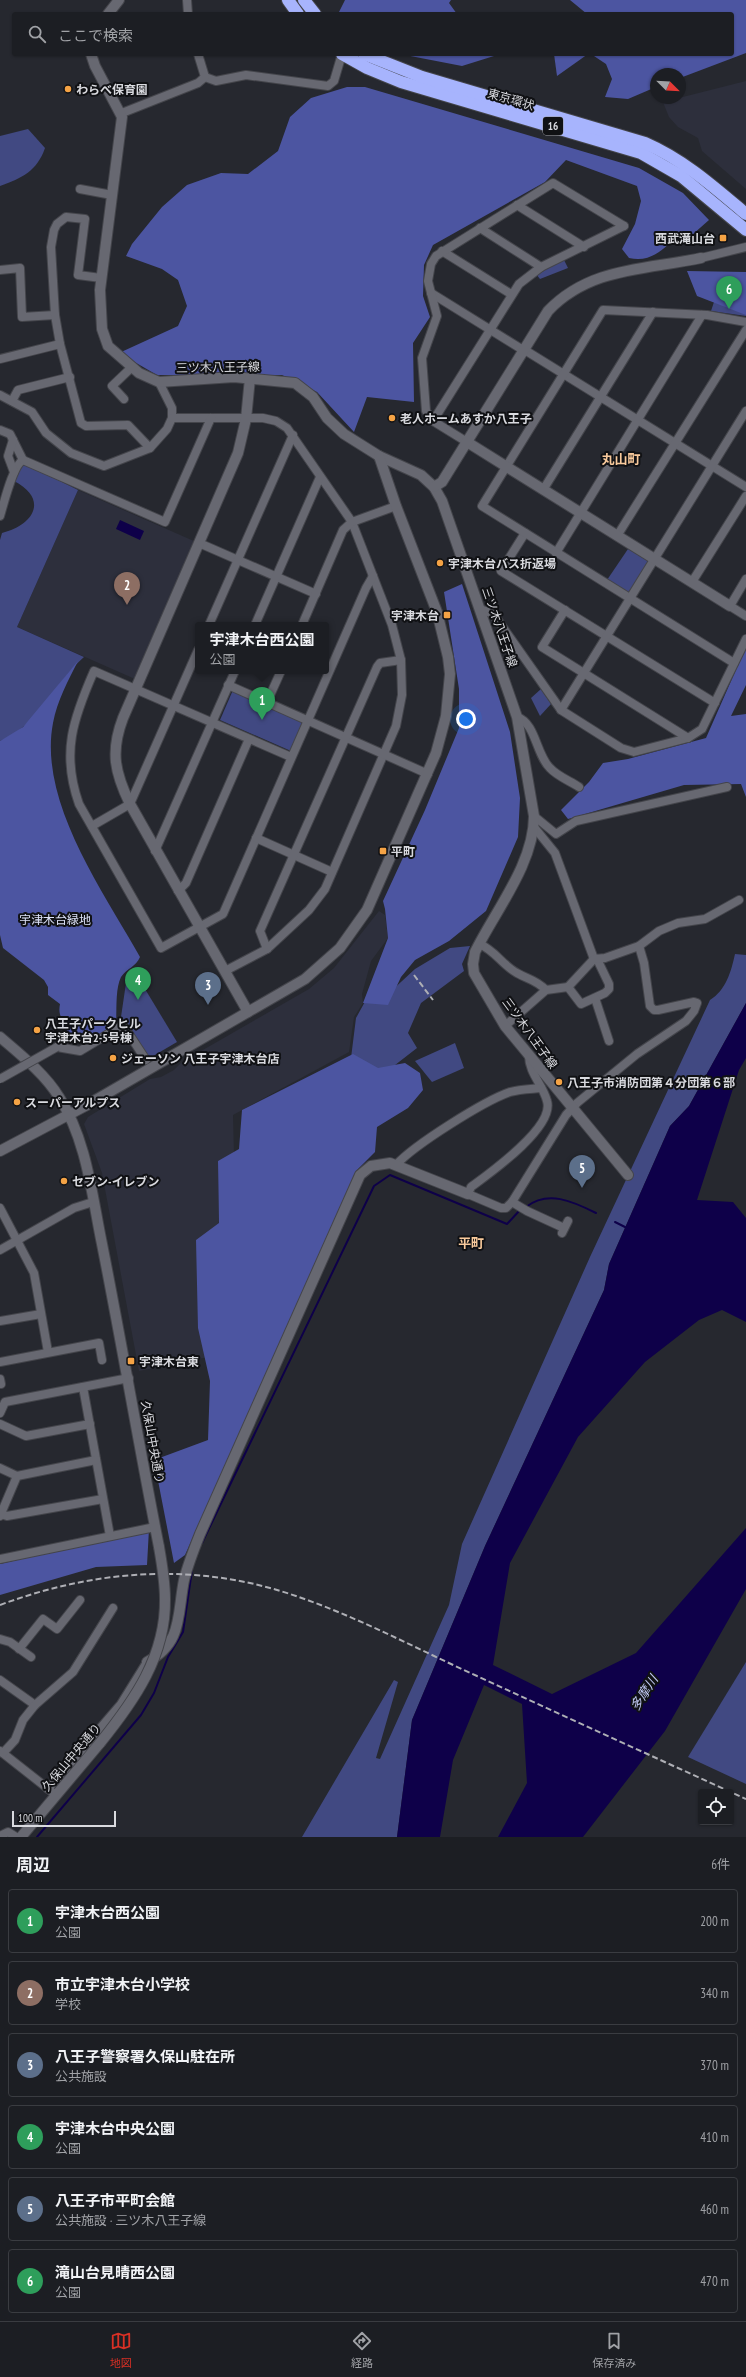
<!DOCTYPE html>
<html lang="ja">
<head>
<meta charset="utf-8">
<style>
  :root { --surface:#1c1e23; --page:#25272b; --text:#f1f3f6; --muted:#a0a2a6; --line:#3a3c41; --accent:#d93025 }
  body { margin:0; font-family:"PT Sans Narrow","Noto Sans JP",sans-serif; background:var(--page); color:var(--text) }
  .controls { position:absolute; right:12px; bottom:12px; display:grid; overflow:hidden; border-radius:4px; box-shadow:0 1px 3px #0004 }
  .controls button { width:36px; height:36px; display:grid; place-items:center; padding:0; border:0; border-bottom:1px solid var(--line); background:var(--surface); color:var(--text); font:20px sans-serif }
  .compass { position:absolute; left:650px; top:68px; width:36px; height:36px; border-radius:50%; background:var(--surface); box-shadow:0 1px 3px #0004; rotate:114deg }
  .scale { position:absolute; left:12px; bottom:10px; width:104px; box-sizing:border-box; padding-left:4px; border:2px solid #d9dadf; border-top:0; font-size:11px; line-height:14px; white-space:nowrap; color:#d9dadf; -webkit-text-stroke:3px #101114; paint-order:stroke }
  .you { position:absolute; left:466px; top:719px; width:14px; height:14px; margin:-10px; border:3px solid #fff; border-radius:50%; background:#1a73e8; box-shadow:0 0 0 6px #1a73e833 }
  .badge { display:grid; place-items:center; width:26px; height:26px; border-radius:50%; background:var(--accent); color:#fff; font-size:13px; font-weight:700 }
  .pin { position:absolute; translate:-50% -33px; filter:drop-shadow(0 1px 2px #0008) }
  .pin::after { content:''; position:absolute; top:21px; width:14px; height:12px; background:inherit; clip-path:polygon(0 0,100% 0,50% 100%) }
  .popup { position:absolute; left:195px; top:622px; width:134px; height:52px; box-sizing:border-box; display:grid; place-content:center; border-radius:4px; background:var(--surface); filter:drop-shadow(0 1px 3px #0005); font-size:13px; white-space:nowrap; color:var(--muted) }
  .popup b { font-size:15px; color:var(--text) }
  .popup::after { content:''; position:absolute; left:50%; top:100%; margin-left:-8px; border:8px solid transparent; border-top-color:var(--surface) }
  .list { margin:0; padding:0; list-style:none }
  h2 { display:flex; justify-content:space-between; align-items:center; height:52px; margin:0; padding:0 16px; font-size:17px }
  h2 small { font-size:13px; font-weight:400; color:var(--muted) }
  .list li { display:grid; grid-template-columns:26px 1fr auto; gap:12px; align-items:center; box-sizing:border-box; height:64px; margin:0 8px 8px; padding:0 8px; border:1px solid var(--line); border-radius:4px }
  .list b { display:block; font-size:15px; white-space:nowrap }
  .list p { margin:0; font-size:13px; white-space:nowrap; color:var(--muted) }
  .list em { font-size:13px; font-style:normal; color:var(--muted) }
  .icon { flex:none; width:22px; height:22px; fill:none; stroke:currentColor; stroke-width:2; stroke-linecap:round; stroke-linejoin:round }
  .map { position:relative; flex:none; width:746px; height:1837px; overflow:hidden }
  .search { position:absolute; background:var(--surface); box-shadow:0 1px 3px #0004; left:12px; right:12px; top:12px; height:44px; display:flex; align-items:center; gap:10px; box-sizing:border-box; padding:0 14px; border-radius:4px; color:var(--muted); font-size:15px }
  .sheet { height:484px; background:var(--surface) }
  nav { display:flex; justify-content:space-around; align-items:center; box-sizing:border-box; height:56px; border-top:1px solid var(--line); background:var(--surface); font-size:11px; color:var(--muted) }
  nav a { display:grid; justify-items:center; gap:2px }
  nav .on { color:var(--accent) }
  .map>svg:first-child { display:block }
  .built { fill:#2d2f3c }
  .green { fill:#414982 }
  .forest { fill:#4c55a1 }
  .water { fill:#0e0049 }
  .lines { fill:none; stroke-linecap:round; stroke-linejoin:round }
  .stream { stroke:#0e0049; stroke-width:2 }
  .street-casing { stroke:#44454b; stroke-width:10 }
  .secondary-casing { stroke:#44454b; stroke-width:12 }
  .highway-casing { stroke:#44454b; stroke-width:14 }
  .street { stroke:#676871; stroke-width:8 }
  .secondary { stroke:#676871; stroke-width:10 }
  .highway { stroke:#a7b4fd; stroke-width:12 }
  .rail { stroke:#aeafb5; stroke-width:2; stroke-dasharray:6 3; stroke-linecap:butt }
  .street-bridge-casing { stroke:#44454b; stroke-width:10; stroke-linecap:butt }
  .secondary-bridge-casing { stroke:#44454b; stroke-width:12; stroke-linecap:butt }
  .street-bridge { stroke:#676871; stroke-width:8 }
  .secondary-bridge { stroke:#676871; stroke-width:10 }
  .poi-dot { fill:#f5a345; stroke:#101114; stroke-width:1.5 }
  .labels { text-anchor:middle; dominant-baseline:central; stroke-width:4; stroke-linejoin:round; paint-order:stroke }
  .shield { fill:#101114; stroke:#9d9ea2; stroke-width:1 }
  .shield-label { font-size:11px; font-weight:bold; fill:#d9dadf }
  .poi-label { font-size:12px; font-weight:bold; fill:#d9dadf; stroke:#101114; text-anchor:start }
  .street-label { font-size:12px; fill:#d9dadf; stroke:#101114 }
  .park-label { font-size:12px; fill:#dde2f8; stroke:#101114 }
  .neighbourhood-label { font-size:13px; font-weight:bold; fill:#f9ca9c; stroke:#101114 }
  .water-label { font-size:13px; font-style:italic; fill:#c0c8f3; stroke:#101114 }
</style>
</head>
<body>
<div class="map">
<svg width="746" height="1837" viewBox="0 0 746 1837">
  <rect width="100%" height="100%" fill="#26282f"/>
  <g class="built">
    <path d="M 746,81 L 746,189 L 702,151 L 698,138 L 678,127 L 669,117 L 663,102 Z"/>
    <path d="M 78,490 L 196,542 L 135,679 L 17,627 Z"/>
    <path d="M 379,911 L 385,915 L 388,938 L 371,961 L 362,994 L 363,1003 L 354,1017 L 349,1052 L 233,1115 L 234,1155 L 218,1161 L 219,1223 L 213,1356 L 139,1371 L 102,1173 L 84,1124 L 88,1117 L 150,1079 L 161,1077 L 174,1070 L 182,1062 L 309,989 L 334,968 Z"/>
  </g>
  <g class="green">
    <path d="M 28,129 L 45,148 C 37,171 22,178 0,186 L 0,136 Z"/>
    <path d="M 564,260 L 568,268 L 540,279 L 536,274 Z"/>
    <path d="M 715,299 L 746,307 L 746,316 L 711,311 Z"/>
    <path d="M 24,463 L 78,490 L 17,627 L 84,657 C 55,682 37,727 0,741 L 0,540 L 2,533 C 34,525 49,499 14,481 L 21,464 Z"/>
    <path d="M 628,549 L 650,562 L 632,595 L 607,580 Z"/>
    <path d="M 541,689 L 551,704 L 540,716 L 531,698 Z"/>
    <path d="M 233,690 L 305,721 L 291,751 L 220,720 Z"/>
    <path d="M 470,946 L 462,964 L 464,971 L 421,1003 L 408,1033 L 417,1048 L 377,1079 L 351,1058 L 356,1018 L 367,998 L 388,994 L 415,969 L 450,948 Z"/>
    <path d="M 735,954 L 746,955 L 746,1003 L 689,1106 L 670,1126 L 609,1264 L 604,1290 L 485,1546 L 412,1720 L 397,1837 L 302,1837 L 394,1680 L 398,1682 L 376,1758 L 380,1759 L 449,1605 L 462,1544 L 590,1257 L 710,1000 C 726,990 731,972 735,954 Z"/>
    <path d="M 136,974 L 177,1042 L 148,1059 L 121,1017 L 126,983 Z"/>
    <path d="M 455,1043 L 464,1068 L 432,1082 L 415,1061 Z"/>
    <path d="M 746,1662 L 746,1784 L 688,1757 Z"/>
  </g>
  <g class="forest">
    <path d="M 345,0 L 451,0 L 449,3 L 457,14 L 338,14 Z"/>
    <path d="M 570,0 L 746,0 L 746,53 L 680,78 L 680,74 L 656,74 L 656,87 L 628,99 L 605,97 L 612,79 L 606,64 L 591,54 L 732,54 L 732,14 L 587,14 Z"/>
    <path d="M 400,54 L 494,54 L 494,56 L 462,66 Z"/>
    <path d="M 554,54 L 588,54 L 557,76 Z"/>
    <path d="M 347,87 L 365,87 L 639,168 L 683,193 L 709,220 L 692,235 L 677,236 C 663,250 650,263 629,258 L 622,249 L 635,224 L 641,201 L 637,186 L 566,160 L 545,182 L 433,245 L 424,265 L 423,296 L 430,317 L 413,343 L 414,402 L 367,397 L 354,432 L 317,392 L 282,375 L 157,375 L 119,353 L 178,326 L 187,306 L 178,280 L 162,269 L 126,256 L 132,244 L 162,207 L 187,185 L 221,173 L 248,174 L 278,151 L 290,117 L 311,98 Z"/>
    <path d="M 687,271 L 746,272 L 746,315 L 697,296 Z"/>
    <path d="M 462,584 L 510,732 L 520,798 L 518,837 L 486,911 L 449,941 L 415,960 L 401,977 L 388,1005 L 363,1003 L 388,938 L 385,909 L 383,901 L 425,810 L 459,728 L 459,689 L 444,592 Z"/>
    <path d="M 746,647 L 746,685 L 731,716 L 746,714 L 746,797 L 741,784 L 684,785 L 568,819 L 561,810 L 589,782 L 603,763 L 628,759 L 706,738 Z"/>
    <path d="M 78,661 C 68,681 57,701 53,723 C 38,802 104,892 140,957 C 136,967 127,968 121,977 C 115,989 117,1011 116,1024 L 88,1041 L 72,1037 L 66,1029 L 69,1025 C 61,1019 58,1015 60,1004 L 48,995 L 48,987 L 44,980 L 3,948 L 0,935 L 0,741 L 23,727 Z"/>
    <path d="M 353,1054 L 378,1068 L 405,1063 L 420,1073 L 423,1090 L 408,1108 L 377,1127 L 375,1152 L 356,1171 L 185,1555 L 174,1563 L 154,1460 L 208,1440 L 210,1381 L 198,1328 L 196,1240 L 219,1223 L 218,1161 L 239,1149 L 242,1110 Z"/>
    <path d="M 149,1529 L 147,1565 L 96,1567 L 0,1595 L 0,1564 Z"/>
  </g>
  <g class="water">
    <path d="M 120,520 L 144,531 L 140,540 L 116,529 Z"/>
    <path d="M 746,1003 L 746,1058 L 739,1070 L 697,1200 L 733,1202 L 746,1218 L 746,1322 L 722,1310 L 699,1320 L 645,1362 L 578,1437 L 510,1563 L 493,1665 L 552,1694 L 636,1653 L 746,1528 L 746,1589 L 665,1731 L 583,1837 L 498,1837 L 527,1783 L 522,1704 L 484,1685 L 453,1760 L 440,1837 L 397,1837 L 412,1720 L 485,1546 L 604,1290 L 609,1264 L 670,1126 L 689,1106 Z"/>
  </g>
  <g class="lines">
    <g class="stream">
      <path d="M 526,1207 C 548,1190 572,1201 596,1213"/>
      <path d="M 615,1222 L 625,1227"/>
      <path d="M 202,1543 L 374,1186 L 390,1175 L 507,1224 L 520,1210"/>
      <path d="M 37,1837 L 141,1715 L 154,1693 L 168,1657 L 183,1632 L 192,1570"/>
    </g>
    <g class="street-casing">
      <g id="street">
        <path d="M 187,0 L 188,14"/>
        <path d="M 205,77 L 216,81 L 246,75 L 328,86 L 334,81 L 342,54"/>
        <path d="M 122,113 L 198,83 L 205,77 L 198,54"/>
        <path d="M 80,189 L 112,195"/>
        <path d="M 517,205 L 584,247"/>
        <path d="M 480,228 L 541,267"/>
        <path d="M 442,251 L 511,294"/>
        <path d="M 701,258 L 746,247"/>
        <path d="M 0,270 L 20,268 L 22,317 L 55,315"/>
        <path d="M 101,278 L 78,275 L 85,219 L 66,217 L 57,224 L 54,230 L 51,247 L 55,315 L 60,344 L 81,423 L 86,426 L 128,425 L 150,448"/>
        <path d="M 431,293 L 523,350"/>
        <path d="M 528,352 L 746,487"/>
        <path d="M 0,359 L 60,344"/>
        <path d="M 0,395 L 32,412 L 46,433 L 71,453 L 104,466 L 150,448 L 167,429 L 172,418 L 172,408 L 159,382"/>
        <path d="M 124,399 L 112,386 L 132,367"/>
        <path d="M 12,401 L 18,390 L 70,377"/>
        <path d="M 172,418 L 263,418 L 276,421 L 287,428 L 352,522 L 392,625 L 401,660 L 402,695 L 396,726 L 325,889 L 309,910 L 267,949 L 225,971"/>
        <path d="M 433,421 L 519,284 L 541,267 L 624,226"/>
        <path d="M 0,430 L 10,434 L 23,460 C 13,465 4,503 0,516"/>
        <path d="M 13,440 L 8,456 L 14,472"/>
        <path d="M 467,442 L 433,421 L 426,411 L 422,358 L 437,316 L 428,281 L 431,264 L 436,256 L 553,183 L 624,226"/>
        <path d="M 23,460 L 165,522 L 211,418"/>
        <path d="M 543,490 L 653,312"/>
        <path d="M 525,533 L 501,571 L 715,703"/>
        <path d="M 617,536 L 746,330"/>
        <path d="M 199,543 L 316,594"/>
        <path d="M 556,553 L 702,315"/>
        <path d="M 746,579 L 730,606 L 746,616"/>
        <path d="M 692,582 L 746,496"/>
        <path d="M 480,609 L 491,613 L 497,619 L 561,710 L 621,748 L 634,752 L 688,738 L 702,729 L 746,639"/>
        <path d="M 565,610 L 542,647 L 688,738"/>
        <path d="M 209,625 L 293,435"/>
        <path d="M 255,625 L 320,477"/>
        <path d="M 302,625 L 343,530 L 352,522 L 396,506"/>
        <path d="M 734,663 L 482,506 L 603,310 L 707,315 L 746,322"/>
        <path d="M 228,685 L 428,774"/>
        <path d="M 267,702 L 281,671"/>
        <path d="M 561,710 L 746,411"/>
        <path d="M 517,717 C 536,723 536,755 550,768 C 557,776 570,781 579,787"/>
        <path d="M 291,757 L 94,671 C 73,719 61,753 79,804 L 161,948 L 223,914 L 366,588 L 373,576"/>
        <path d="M 534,816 L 556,834 L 576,821 L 727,787"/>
        <path d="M 92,826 L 130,804 L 198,650"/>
        <path d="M 534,827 L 555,853 L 594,959"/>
        <path d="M 256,838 L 332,872"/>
        <path d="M 155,851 L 235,671"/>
        <path d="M 178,891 L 186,883 L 249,739"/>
        <path d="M 479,944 C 495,950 502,965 517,973 C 529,980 535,979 546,990"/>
        <path d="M 267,949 L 260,931 L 377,667 L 380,663 L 401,660"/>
        <path d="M 568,987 L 581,1004 L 605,993 L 609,989 L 609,984 L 597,959"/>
        <path d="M 595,998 L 609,1041"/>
        <path d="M 505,1026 L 546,990 L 568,987 L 594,959 L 605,958 L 639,946 L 659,931 L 678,923 L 705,919 L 739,900"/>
        <path d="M 57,1047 L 80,1051 L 123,1025 L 146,1060"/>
        <path d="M 529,1056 C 529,1073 543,1085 547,1101 C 555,1127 490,1173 471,1187 L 468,1194 L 501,1208 L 506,1208 L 512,1202 L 566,1115 L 577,1103 L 637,1054 L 686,1021 L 694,1011 L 697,1003 L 694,1002 L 658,1010 L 654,1010 L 650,1006 L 644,963 L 639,946"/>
        <path d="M 396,1165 C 414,1145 484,1101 510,1092 C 520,1089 531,1089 541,1088"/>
        <path d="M 512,1202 L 527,1211 L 564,1228"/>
        <path d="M 0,1208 L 34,1273 L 48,1352"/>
        <path d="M 562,1233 L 568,1221"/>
        <path d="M 0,1250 L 74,1208 L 93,1202"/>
        <path d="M 0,1321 L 41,1314"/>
        <path d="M 0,1362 L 99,1343 L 102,1360"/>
        <path d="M 0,1379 L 1,1384"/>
        <path d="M 83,1387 L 110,1536"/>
        <path d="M 0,1413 L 5,1402 L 129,1378"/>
        <path d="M 0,1424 L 26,1436 L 90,1424"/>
        <path d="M 0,1468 L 17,1476"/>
        <path d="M 1,1514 L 7,1516 L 103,1499"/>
        <path d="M 0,1516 L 17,1476 L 96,1460"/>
        <path d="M 0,1559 L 155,1527"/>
        <path d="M 0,1639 L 10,1642 L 31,1657"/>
        <path d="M 19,1649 L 43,1619 L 57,1629 L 80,1600"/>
        <path d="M 0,1680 L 35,1705"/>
        <path d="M 0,1751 L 51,1791"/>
        <path d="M 3,1753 L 15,1740 L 23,1720 L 35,1705 L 73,1672 L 113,1608"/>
        <path d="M 48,1789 L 121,1704 L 147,1662"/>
        <path d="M 0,1836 L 8,1832 L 16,1837"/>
      </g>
    </g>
    <g class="secondary-casing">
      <g id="secondary">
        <path d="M 108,14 L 119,0"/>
        <path d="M 91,54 L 95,66 L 122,117 L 100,290 L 102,329 L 108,346 L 139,373 L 159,382 L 234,377 L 295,383 L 313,397 L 327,418 L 344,434 L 379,456 L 421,475 L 434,487 L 442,501 L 517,717 L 534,816 C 534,864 495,911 475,952 L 473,964 L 474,973 L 505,1026 L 628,1175"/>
        <path d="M 467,442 L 730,606"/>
        <path d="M 434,487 L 442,482 L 548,311 C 590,267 645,270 701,258"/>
        <path d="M 248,1012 L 130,804 C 115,773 110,752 123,718 L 238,453 L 246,419 L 250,378"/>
        <path d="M 0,1037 C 21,1055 45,1074 59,1097 C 87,1140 92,1196 102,1244 C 122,1345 139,1446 159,1547"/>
        <path d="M 0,1151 L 87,1105 L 305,979 L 340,948 L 367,910 L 436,753 L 446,716 L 450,674 L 448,657 L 437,612 L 396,506 L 379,456"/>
        <path d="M 147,1662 C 183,1643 177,1615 184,1580 C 188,1564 194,1549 200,1534 L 360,1175 L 371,1166 L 390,1163 L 468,1194"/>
        <path d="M 21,1837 L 100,1743"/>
      </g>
    </g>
    <g class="highway-casing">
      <g id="highway">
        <path d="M 288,0 L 298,14"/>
        <path d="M 304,0 L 315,14"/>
        <path d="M 342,54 L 367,68 L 401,82 L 641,153 L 681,176 L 746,230"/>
        <path d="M 364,54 L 422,77 L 645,143 C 684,160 714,187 746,214"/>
      </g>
    </g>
    <use href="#street" class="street"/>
    <use href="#secondary" class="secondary"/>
    <use href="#highway" class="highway"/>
    <g class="rail">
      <path d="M 414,975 L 433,1000"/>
      <path d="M 0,1605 C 94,1570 193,1562 290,1594 C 354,1615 415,1648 477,1676 C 566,1717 656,1758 746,1799"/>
    </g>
    <g class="street-bridge-casing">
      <path id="street-bridge" d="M 0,1079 L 57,1047"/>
    </g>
    <g class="secondary-bridge-casing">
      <path id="secondary-bridge" d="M 100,1743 C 134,1701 166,1656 165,1599 C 165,1582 162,1564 159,1547"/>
    </g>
    <use href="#street-bridge" class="street-bridge"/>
    <use href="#secondary-bridge" class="secondary-bridge"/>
  </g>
  <g class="poi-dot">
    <circle cx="68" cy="89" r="4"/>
    <rect x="719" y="234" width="8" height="8" rx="2"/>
    <circle cx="392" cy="418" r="4"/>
    <circle cx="440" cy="563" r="4"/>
    <rect x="443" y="611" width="8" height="8" rx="2"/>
    <rect x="379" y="847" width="8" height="8" rx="2"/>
    <circle cx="37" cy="1030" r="4"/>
    <circle cx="113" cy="1058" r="4"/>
    <circle cx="559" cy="1082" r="4"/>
    <circle cx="17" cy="1102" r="4"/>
    <circle cx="64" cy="1181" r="4"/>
    <rect x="127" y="1357" width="8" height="8" rx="2"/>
  </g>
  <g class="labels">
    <rect class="shield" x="543" y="117" width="20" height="18" rx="3"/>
    <g class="shield-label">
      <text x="553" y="126">16</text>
    </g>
    <g class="poi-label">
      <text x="76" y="89">わらべ保育園</text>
      <text x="715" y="238" text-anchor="end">西武滝山台</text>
      <text x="400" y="418">老人ホームあすか八王子</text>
      <text x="448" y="563">宇津木台バス折返場</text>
      <text x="439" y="615" text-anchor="end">宇津木台</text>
      <text x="391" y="851">平町</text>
      <text x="45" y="1023">八王子パークヒル<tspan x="45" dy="14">宇津木台2-5号棟</tspan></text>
      <text x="121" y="1058">ジェーソン 八王子宇津木台店</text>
      <text x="567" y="1082">八王子市消防団第４分団第６部</text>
      <text x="25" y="1102">スーパーアルプス</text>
      <text x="72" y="1181">セブン-イレブン</text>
      <text x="139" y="1361">宇津木台東</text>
    </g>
    <g class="street-label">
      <text transform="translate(511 99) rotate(16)">東京環状</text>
      <text transform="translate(218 367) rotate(-1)">三ツ木八王子線</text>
      <text transform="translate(500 627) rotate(71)">三ツ木八王子線</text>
      <text transform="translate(530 1033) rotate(54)">三ツ木八王子線</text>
      <text transform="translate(153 1442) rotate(80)">久保山中央通り</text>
      <text transform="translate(71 1757) rotate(-50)">久保山中央通り</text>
    </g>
    <g class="park-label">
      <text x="55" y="919">宇津木台緑地</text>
    </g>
    <g class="neighbourhood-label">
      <text x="621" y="459">丸山町</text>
      <text x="471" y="1243">平町</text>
    </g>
    <g class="water-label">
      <text transform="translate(644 1693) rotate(-57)">多摩川</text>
    </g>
  </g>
</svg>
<div class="controls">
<button><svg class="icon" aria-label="locate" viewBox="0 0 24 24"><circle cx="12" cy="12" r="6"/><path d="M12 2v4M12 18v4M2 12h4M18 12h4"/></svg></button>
</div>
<svg class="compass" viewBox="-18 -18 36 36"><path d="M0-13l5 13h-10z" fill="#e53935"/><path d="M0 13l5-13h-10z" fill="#a0a2a6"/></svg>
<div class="scale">100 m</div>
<div class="you"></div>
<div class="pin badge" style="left:262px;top:720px;background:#2e9e5b">1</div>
<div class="popup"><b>宇津木台西公園</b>公園</div>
<div class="pin badge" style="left:127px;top:605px;background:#8d6e63">2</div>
<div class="pin badge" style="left:208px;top:1005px;background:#5c6f8a">3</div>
<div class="pin badge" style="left:138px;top:1000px;background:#2e9e5b">4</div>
<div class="pin badge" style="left:582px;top:1188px;background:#5c6f8a">5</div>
<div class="pin badge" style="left:729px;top:309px;background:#2e9e5b">6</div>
<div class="search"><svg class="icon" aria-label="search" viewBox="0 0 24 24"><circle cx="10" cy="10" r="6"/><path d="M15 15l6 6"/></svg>ここで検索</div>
</div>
<section class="sheet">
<h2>周辺<small>6件</small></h2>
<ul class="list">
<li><span class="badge" style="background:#2e9e5b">1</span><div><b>宇津木台西公園</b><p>公園</p></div><em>200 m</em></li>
<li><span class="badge" style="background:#8d6e63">2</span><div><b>市立宇津木台小学校</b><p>学校</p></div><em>340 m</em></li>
<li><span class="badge" style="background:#5c6f8a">3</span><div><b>八王子警察署久保山駐在所</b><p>公共施設</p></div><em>370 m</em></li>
<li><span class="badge" style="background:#2e9e5b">4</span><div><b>宇津木台中央公園</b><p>公園</p></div><em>410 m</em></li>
<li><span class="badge" style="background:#5c6f8a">5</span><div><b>八王子市平町会館</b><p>公共施設 · 三ツ木八王子線</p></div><em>460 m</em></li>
<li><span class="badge" style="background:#2e9e5b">6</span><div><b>滝山台見晴西公園</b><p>公園</p></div><em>470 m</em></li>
</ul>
</section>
<nav>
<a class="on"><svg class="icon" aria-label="map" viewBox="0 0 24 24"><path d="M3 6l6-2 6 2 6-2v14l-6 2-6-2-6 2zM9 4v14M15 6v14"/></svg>地図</a>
<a><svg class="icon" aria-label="directions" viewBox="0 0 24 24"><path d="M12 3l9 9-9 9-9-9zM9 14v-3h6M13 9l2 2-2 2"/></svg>経路</a>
<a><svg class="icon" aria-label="saved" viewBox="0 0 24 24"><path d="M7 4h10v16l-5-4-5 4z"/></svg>保存済み</a>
</nav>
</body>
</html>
